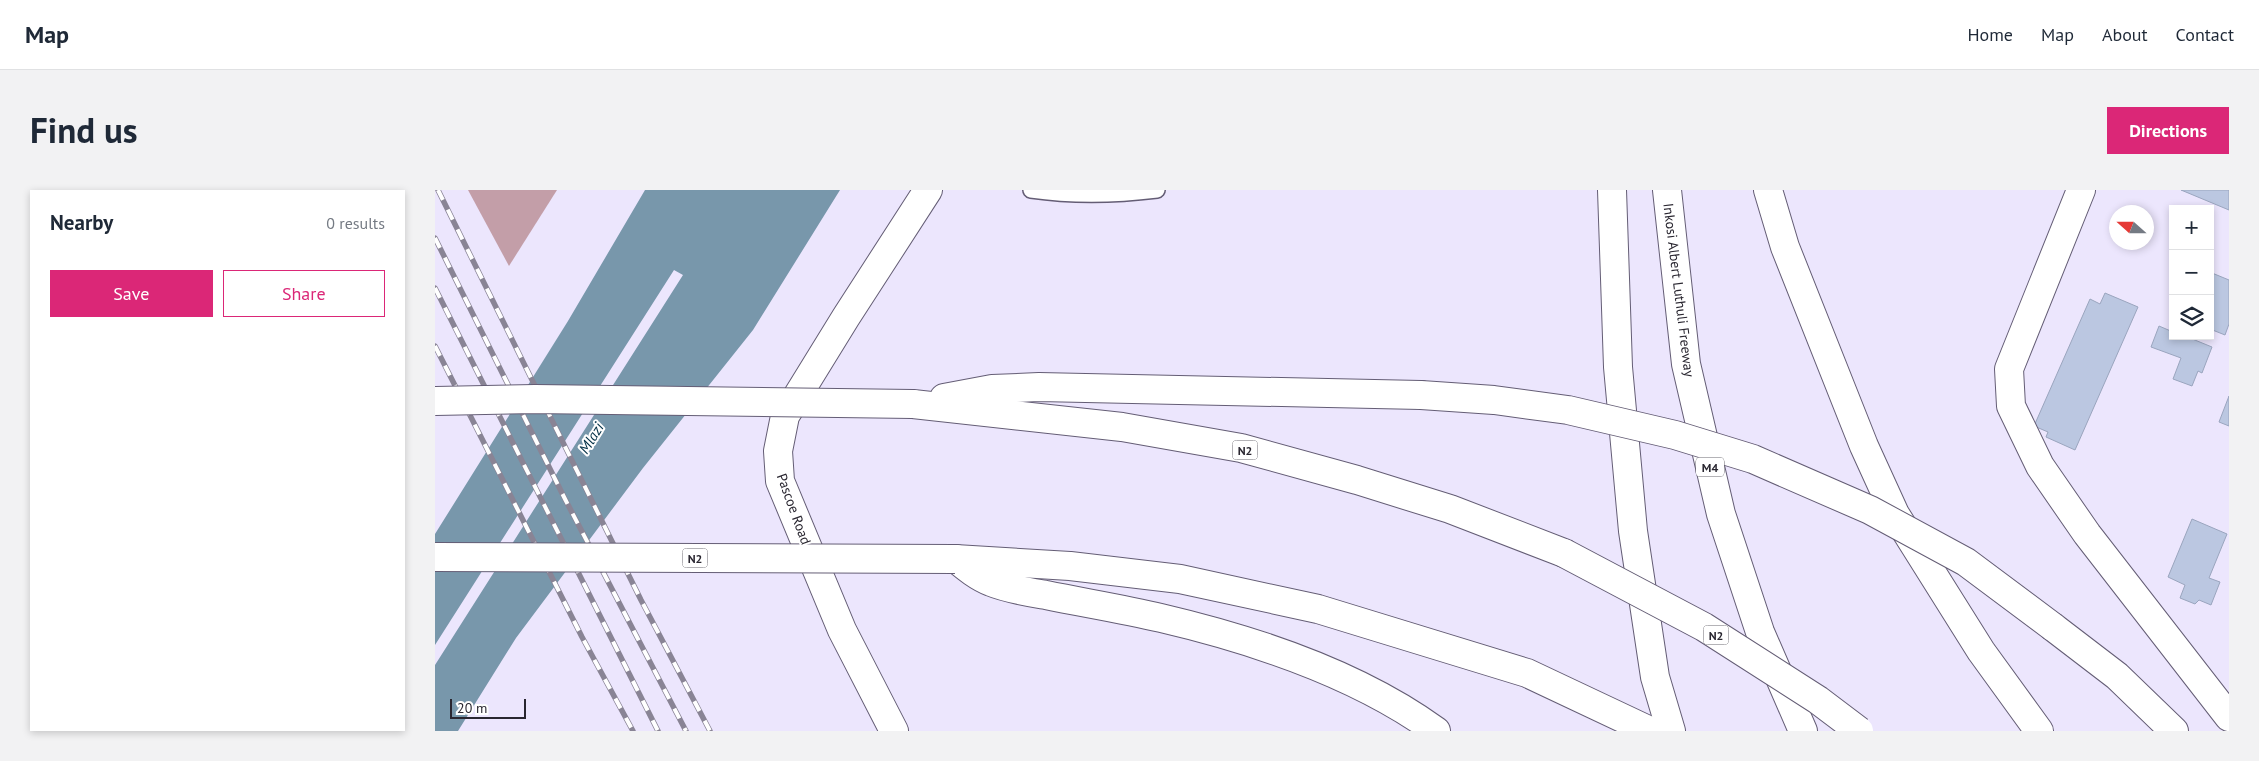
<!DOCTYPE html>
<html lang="en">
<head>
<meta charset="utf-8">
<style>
  :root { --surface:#fff; --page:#f2f2f3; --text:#1f2937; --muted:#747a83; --line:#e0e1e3; --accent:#db2777 }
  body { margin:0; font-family:"PT Sans",sans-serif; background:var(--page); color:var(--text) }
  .controls { position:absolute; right:15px; top:15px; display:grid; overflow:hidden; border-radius:0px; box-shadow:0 2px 8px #0003 }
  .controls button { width:45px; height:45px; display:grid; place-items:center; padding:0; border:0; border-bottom:1px solid var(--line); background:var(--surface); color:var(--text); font:25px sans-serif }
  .compass { position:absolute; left:1674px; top:15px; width:45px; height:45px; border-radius:50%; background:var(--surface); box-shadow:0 2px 8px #0003; rotate:291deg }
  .scale { position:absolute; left:15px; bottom:12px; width:76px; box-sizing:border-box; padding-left:5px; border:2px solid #292630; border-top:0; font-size:14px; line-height:18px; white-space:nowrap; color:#292630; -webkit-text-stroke:4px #fff; paint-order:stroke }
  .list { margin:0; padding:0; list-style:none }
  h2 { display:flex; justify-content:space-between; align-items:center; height:65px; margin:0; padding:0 20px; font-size:21px }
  h2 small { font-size:16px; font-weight:400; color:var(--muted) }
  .actions { display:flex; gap:10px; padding:15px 20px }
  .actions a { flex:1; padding:11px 0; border:1px solid var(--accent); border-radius:0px; text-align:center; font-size:18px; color:var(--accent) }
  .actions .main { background:var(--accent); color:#fff }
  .icon { flex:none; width:28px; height:28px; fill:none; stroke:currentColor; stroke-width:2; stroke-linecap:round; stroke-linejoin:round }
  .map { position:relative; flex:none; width:1794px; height:541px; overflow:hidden; border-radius:0px }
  header { display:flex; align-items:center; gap:30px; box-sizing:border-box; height:70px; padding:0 25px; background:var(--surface); border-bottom:1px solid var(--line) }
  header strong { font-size:24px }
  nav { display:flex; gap:28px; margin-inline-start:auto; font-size:18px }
  .intro { display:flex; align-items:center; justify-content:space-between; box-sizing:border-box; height:120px; padding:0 30px }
  h1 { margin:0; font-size:35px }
  .button { padding:12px 22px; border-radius:0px; background:var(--accent); color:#fff; font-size:18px; font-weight:700 }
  main { display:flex; gap:30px; padding:0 30px }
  aside { flex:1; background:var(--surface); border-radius:0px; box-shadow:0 2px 8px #0003 }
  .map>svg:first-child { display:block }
  .forest { fill:#c39ea8 }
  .water { fill:#7897ab }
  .building { fill:#bbc7e1; stroke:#9aa5be }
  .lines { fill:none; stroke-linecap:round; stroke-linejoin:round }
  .lane-casing { stroke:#645d75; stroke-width:18 }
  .street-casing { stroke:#645d75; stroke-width:30 }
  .highway-casing { stroke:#645d75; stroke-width:30 }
  .lane { stroke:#fff; stroke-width:15 }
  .street { stroke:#fff; stroke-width:28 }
  .highway { stroke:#fff; stroke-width:28 }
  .rail-casing { stroke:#898495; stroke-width:5.5 }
  .rail { stroke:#fff; stroke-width:4; stroke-dasharray:11; stroke-linecap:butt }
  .highway-bridge-casing { stroke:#645d75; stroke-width:30; stroke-linecap:butt }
  .highway-bridge { stroke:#fff; stroke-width:28 }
  .labels { text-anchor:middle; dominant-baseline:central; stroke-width:4; stroke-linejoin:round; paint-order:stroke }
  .shield { fill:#fff; stroke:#69676e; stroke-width:1 }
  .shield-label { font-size:12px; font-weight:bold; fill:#292630 }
  .street-label { font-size:14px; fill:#292630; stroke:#fff }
  .water-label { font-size:15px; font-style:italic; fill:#022f45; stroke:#fff }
</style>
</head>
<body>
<header>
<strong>Map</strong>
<nav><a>Home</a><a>Map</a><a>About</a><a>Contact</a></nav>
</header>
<div class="intro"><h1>Find us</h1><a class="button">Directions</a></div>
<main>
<aside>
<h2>Nearby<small>0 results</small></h2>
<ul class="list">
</ul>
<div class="actions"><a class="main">Save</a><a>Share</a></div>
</aside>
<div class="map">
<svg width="1794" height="541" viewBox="0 0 1794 541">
  <rect width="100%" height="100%" fill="#ece6fd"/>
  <path class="forest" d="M 33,0 L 122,0 L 74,76 Z"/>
  <path class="water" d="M 210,0 L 405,0 L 318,140 L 208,278 L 81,448 L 23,541 L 0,541 L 0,475 L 248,85 L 239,80 L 0,455 L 0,344 L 133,131 Z"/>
  <g class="building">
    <path d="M 1746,0 L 1794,0 L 1794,20 Z"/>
    <path d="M 1777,83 L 1794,90 L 1794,134 L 1790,145 L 1775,139 L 1775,88 Z"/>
    <path d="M 1670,103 L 1703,117 L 1640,260 L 1611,247 L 1613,242 L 1599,236 L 1655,109 L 1665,114 Z"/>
    <path d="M 1724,136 L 1738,142 L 1738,146 L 1750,146 L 1777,157 L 1767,183 L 1763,181 L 1757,196 L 1738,189 L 1746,168 L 1716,157 Z"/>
    <path d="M 1794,206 L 1794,236 L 1784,232 Z"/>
    <path d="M 1757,329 L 1792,344 L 1774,388 L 1785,392 L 1776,415 L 1764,410 L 1760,414 L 1745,408 L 1750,395 L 1733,387 Z"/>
  </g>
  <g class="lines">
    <g class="lane-casing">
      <path id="lane" d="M 596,0 C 638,6 681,5 722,0"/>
    </g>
    <g class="street-casing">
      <g id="street">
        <path d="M 1646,0 L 1574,179 L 1576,216 L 1605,276 L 1652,344 L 1794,527"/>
        <path d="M 459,541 L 407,440 L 345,291 L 343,261 L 350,226 L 411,127 L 493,0"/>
      </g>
    </g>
    <g class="highway-casing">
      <g id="highway">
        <path d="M 1177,0 L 1183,177 L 1198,341 L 1220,487 L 1236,541"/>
        <path d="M 1232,0 L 1251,174 L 1286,324 L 1325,442 L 1368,541"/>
        <path d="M 1333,0 L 1350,57 L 1429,256 L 1460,324 L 1546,461 L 1604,541"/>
        <path d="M 509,208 L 557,199 L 604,197 L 986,205"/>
        <path d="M 478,214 L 687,237 L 806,258 L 922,290 L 1015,319 L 1129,363"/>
        <path d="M 520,369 L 635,376 L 745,389 L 883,419 L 1092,483 L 1215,541"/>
        <path d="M 521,369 C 532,378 543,387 556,392 C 573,399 593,402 611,405 C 650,413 688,419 726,428 C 820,450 924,485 1001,541"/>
        <path d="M 1618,437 L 1682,486 L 1739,541"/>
      </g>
    </g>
    <use href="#lane" class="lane"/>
    <use href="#street" class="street"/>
    <use href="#highway" class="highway"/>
    <g class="rail-casing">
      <g id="rail">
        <path d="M 3,0 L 206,410 L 275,541"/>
        <path d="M 0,48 L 130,309 L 251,541"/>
        <path d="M 0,98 L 223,541"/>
        <path d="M 0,156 L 147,447 L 198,541"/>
      </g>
    </g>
    <use href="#rail" class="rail"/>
    <g class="highway-bridge-casing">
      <g id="highway-bridge">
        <path d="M 986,205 L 1059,210 L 1133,220 L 1240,245 L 1318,269 L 1435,320 L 1531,372 L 1618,437"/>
        <path d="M 0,211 L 100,209 L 478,214"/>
        <path d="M 1129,363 L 1269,437 L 1383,510 L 1424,541"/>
        <path d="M 0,367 L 520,369"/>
      </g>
    </g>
    <use href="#highway-bridge" class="highway-bridge"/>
  </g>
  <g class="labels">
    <g class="shield">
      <rect x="797.5" y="250.5" width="25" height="19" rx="4"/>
      <rect x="1261" y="267.5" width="28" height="19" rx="4"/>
      <rect x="247.5" y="358.5" width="25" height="19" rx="4"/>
      <rect x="1268.5" y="435.5" width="25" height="19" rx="4"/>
    </g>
    <g class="shield-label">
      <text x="810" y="260">N2</text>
      <text x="1275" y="277">M4</text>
      <text x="260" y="368">N2</text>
      <text x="1281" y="445">N2</text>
    </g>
    <g class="street-label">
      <text transform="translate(1244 100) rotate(83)">Inkosi Albert Luthuli Freeway</text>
      <text transform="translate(359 319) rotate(70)">Pascoe Road</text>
    </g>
    <g class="water-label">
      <text transform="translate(156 248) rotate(-58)">Mlazi</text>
    </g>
  </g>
</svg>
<div class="controls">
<button>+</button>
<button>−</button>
<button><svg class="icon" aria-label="layers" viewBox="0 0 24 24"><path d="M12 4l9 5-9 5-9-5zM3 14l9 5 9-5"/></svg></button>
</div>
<svg class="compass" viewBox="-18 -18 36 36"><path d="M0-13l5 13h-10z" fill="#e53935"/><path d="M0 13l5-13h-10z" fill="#747a83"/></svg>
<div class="scale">20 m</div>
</div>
</main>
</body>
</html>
